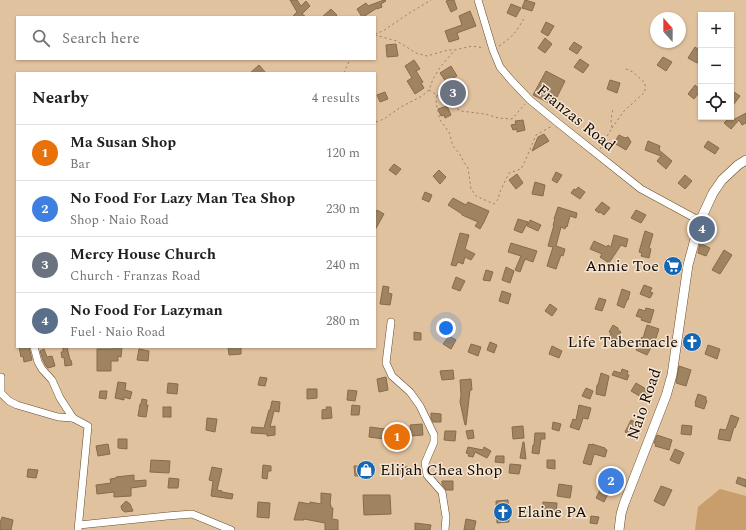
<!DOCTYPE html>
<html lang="en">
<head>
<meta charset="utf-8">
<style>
  :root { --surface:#fff; --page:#f2f2f2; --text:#202124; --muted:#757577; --line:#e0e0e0; --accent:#1a73e8 }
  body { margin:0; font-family:Spectral,serif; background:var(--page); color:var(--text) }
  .controls { position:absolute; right:12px; top:12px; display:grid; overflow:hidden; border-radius:0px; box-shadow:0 1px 3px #0004 }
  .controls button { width:36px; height:36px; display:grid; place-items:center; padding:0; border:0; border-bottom:1px solid var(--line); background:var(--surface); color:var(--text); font:20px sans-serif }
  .compass { position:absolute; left:650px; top:12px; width:36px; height:36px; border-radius:50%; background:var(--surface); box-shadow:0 1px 3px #0004; rotate:339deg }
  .you { position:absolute; left:446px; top:328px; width:14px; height:14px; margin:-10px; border:3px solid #fff; border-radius:50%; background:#1a73e8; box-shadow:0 0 0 6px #1a73e833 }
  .badge { display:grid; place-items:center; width:26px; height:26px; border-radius:50%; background:var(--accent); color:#fff; font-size:13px; font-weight:700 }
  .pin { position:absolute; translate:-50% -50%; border:2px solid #fff; box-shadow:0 1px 4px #0006 }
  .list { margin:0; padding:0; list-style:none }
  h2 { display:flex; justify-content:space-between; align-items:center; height:52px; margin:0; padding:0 16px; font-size:17px }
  h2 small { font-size:13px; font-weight:400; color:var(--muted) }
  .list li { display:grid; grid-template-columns:26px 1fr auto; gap:12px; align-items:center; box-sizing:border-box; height:56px; padding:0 16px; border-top:1px solid var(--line) }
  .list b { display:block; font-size:15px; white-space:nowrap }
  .list p { margin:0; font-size:13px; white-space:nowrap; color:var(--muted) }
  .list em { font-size:13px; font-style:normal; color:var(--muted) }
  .icon { flex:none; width:22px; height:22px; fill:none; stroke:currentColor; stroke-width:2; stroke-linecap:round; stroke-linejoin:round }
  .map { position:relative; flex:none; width:746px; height:530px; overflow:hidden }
  .search { position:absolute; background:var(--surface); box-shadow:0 1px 3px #0004; left:16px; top:16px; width:360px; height:44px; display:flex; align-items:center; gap:10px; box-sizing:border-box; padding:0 14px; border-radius:0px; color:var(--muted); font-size:15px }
  .panel { position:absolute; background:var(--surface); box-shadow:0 1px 3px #0004; left:16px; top:72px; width:360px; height:276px; border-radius:0px }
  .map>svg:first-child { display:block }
  .green { fill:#c79e6c }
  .building { fill:#a08462; stroke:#866c4a }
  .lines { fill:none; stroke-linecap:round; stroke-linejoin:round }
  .minor-casing { stroke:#654c2c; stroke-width:8 }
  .tertiary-casing { stroke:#654c2c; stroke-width:10 }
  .path { stroke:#957e65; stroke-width:1; stroke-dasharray:2 3; stroke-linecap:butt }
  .minor { stroke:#fff; stroke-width:7 }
  .tertiary { stroke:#fff; stroke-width:9 }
  .labels { text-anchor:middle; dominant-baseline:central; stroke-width:3; stroke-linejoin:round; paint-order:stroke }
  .street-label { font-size:16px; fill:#130901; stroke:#f5e5d3 }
  .poi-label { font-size:16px; fill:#130901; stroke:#f5e5d3; text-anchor:end }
</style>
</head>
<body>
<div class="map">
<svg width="746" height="530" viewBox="0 0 746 530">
  <rect width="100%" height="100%" fill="#e0c29e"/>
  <path class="green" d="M 720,489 L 746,496 L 746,530 L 695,530 L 698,507 Z"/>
  <g class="building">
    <path d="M 290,0 L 297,0 L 301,6 L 306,1 L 310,6 L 302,14 L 306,17 L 292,17 L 297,12 Z"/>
    <path d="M 384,0 L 385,0 L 386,1 L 381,4 L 382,7 L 377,9 L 377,8 L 363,17 L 362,17 L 357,9 L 366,3 L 368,6 Z"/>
    <path d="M 450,0 L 454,0 L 457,9 L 451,12 L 446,1 Z"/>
    <path d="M 525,0 L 535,3 L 532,11 L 522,8 Z"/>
    <path d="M 511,4 L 521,8 L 516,17 L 507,13 Z"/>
    <path d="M 331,9 L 337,15 L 334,17 L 322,17 Z"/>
    <path d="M 470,11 L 476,26 L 457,33 L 459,39 L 449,42 L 445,31 L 462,25 L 459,16 Z"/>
    <path d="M 546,22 L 554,26 L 548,36 L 541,32 Z"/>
    <path d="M 545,38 L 552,44 L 545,53 L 538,48 Z"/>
    <path d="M 574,42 L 582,47 L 577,54 L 569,49 Z"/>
    <path d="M 396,44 L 398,56 L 387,57 L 386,45 Z"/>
    <path d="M 695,47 L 701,51 L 701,57 L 697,63 L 688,58 Z"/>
    <path d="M 663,57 L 672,62 L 666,71 L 657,65 Z"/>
    <path d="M 580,59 L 589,65 L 583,73 L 574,67 Z"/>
    <path d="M 414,60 L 420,69 L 416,71 L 423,82 L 421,83 L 424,88 L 415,94 L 407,81 L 412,78 L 405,66 Z"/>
    <path d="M 259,65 L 266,73 L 250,73 Z"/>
    <path d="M 451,66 L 457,76 L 450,80 L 462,99 L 454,104 L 444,87 L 448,85 L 440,73 Z"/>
    <path d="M 546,71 L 565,81 L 553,105 L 533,95 Z"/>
    <path d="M 610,80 L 620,83 L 617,93 L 607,89 Z"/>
    <path d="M 695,85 L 701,90 L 694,99 L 688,94 Z"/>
    <path d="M 731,90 L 740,96 L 731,108 Z"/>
    <path d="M 385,92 L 388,99 L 380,102 L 377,95 Z"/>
    <path d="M 447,106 L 451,115 L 445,118 L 444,115 L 441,116 L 438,109 Z"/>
    <path d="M 746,113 L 746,123 L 742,125 L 739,120 L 731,129 L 724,123 L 730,117 L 733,120 Z"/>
    <path d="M 523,120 L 525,130 L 517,132 L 517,129 L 513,130 L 511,125 L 516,124 L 515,121 Z"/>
    <path d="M 544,134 L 549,141 L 532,151 L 538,137 Z"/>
    <path d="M 619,135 L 625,138 L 628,137 L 631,142 L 626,150 L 614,143 Z"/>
    <path d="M 648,141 L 660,146 L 659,150 L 672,161 L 666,169 L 657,161 L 661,156 L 645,150 Z"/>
    <path d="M 708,141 L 719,148 L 715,154 L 704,147 Z"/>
    <path d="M 394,164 L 401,169 L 396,175 L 389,170 Z"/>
    <path d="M 439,170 L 446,177 L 440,184 L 433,176 Z"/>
    <path d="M 556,172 L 562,175 L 557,183 L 552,180 Z"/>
    <path d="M 517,174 L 523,183 L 516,189 L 509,180 Z"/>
    <path d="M 685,175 L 692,181 L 685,189 L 678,183 Z"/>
    <path d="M 535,182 L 545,185 L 543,196 L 532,194 Z"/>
    <path d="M 578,187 L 585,192 L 580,199 L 571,193 L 574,189 L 576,190 Z"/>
    <path d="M 425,192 L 432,195 L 429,202 L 422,199 Z"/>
    <path d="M 453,198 L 466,205 L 468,202 L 489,211 L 484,222 L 480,229 L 475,226 L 478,222 L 462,215 L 462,214 L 448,205 Z"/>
    <path d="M 602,202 L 610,208 L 604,215 L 600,212 L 599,213 L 595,210 Z"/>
    <path d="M 558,207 L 577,213 L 576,218 L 570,216 L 567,227 L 566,226 L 565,229 L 561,227 L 556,246 L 565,249 L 563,256 L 561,255 L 556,269 L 547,266 L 553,247 L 548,246 L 554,225 L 553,225 L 555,219 L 554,219 Z"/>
    <path d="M 377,210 L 384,214 L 375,230 L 375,214 Z"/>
    <path d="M 636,210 L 646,215 L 641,223 L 631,218 Z"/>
    <path d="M 518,219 L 528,222 L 522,233 L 514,230 Z"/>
    <path d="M 530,220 L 541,225 L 538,231 L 527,226 Z"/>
    <path d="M 645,231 L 653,234 L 649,248 L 651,249 L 649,258 L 641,256 L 642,253 L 639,252 Z"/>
    <path d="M 460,233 L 469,235 L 465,249 L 475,254 L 471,260 L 465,257 L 463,264 L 458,262 L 456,266 L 451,265 Z"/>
    <path d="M 614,235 L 628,239 L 626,247 L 621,245 L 609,263 L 600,257 L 602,254 L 590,249 L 594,241 L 607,247 L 608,245 L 611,247 Z"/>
    <path d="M 511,243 L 537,251 L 533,262 L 525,259 L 520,272 L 515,270 L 521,256 L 508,252 Z"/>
    <path d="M 700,243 L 710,248 L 706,256 L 698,253 Z"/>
    <path d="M 724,250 L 732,255 L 720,274 L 712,270 Z"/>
    <path d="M 506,267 L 514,271 L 510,283 L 502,280 Z"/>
    <path d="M 486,270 L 493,272 L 490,281 L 483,280 Z"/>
    <path d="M 456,277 L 465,281 L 460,291 L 452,288 Z"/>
    <path d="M 644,285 L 652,288 L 650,292 L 653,293 L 650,298 L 640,294 Z"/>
    <path d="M 383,286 L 389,287 L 388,293 L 392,294 L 390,305 L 380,304 Z"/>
    <path d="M 622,289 L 630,292 L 628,300 L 627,300 L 624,308 L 617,305 Z"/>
    <path d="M 502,291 L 511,294 L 508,304 L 499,301 Z"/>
    <path d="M 599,298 L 606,300 L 602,311 L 595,309 Z"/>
    <path d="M 550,304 L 557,309 L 552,316 L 545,311 Z"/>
    <path d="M 646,308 L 654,310 L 650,323 L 641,320 L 642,318 L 636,316 L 639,309 L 645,311 Z"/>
    <path d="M 613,325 L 618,328 L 618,330 L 621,332 L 616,340 L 609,337 L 611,333 L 609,332 Z"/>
    <path d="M 647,325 L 659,329 L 656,338 L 647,355 L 636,350 L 642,337 L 643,338 Z"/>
    <path d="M 414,332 L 421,333 L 421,340 L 414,340 Z"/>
    <path d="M 449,336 L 456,340 L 451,349 L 443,344 Z"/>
    <path d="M 689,336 L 698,340 L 695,348 L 686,344 Z"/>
    <path d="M 490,342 L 497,345 L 494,353 L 487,350 Z"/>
    <path d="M 471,344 L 481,347 L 478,356 L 468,352 Z"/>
    <path d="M 708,345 L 720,349 L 717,359 L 705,354 Z"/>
    <path d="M 552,346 L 562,351 L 559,358 L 549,354 Z"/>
    <path d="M 19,347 L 29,347 L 32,360 L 24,362 L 23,356 L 21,357 Z"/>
    <path d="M 63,347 L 67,347 L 70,360 L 71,360 L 72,365 L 65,366 L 64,357 L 62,358 L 61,352 L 63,352 Z"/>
    <path d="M 114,347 L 122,347 L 121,357 L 118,356 L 118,361 L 111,361 L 111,371 L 97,371 L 97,349 L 114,349 Z"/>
    <path d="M 228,347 L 241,347 L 241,354 L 229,355 Z"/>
    <path d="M 44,349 L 47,357 L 52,356 L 55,366 L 48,368 L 46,366 L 43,360 L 40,351 Z"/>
    <path d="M 139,349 L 149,351 L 148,361 L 137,360 Z"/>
    <path d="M 679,366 L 691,370 L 686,386 L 676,383 Z"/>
    <path d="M 622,369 L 628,371 L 627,375 L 629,375 L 627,380 L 612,375 L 614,371 L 621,373 Z"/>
    <path d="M 453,370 L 454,379 L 442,380 L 440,371 Z"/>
    <path d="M 601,373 L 609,376 L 605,396 L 596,394 L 597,385 L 598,385 Z"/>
    <path d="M 260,377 L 267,378 L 265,386 L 258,385 Z"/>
    <path d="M 386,377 L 388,390 L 379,392 L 377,379 Z"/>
    <path d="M 471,379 L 472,390 L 470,390 L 466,425 L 465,425 L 460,402 L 461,395 L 460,380 Z"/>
    <path d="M 118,382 L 126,383 L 125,390 L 132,392 L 130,399 L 124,397 L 124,400 L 115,398 Z"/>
    <path d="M 168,383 L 178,384 L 177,394 L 167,393 Z"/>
    <path d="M 636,383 L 651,392 L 647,402 L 642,399 L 643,398 L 631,391 Z"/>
    <path d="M 586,388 L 593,391 L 590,399 L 582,396 Z"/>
    <path d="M 307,389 L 317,389 L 317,398 L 307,399 Z"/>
    <path d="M 348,390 L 357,391 L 355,401 L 347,400 Z"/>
    <path d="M 100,391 L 107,391 L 106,399 L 99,398 Z"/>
    <path d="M 698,394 L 706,397 L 706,400 L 707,401 L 704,409 L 695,406 L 696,404 L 695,403 Z"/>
    <path d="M 142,399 L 147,400 L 146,405 L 148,405 L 146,417 L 138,416 L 140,404 L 141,404 Z"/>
    <path d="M 272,401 L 280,402 L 279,412 L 274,411 L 270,427 L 275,426 L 275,435 L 267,436 L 267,434 L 251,433 L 252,427 L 264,428 L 269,410 L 270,410 Z"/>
    <path d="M 352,405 L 360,406 L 359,415 L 351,415 Z"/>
    <path d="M 579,405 L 591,408 L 588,419 L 583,418 L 579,430 L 570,427 L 573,419 L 576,420 Z"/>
    <rect x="163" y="407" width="8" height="10"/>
    <path d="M 326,407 L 331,407 L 332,418 L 322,419 L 322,410 L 327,409 Z"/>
    <path d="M 431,413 L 441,414 L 441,422 L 433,422 L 431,418 Z"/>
    <path d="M 731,415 L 739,418 L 735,428 L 734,427 L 730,441 L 718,439 L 720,429 L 726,430 Z"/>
    <path d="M 207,418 L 217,419 L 215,432 L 206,430 Z"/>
    <path d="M 631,420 L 637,423 L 631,435 L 625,432 Z"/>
    <path d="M 553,422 L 561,424 L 559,431 L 552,429 Z"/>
    <path d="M 422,424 L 423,435 L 411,436 L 410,425 Z"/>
    <path d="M 682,425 L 692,426 L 691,435 L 681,434 Z"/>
    <path d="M 523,426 L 524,438 L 513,439 L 512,427 Z"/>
    <path d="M 370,427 L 385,429 L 384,439 L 369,437 Z"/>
    <path d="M 473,430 L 474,438 L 468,439 L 466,431 Z"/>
    <path d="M 445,431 L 456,431 L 455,441 L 444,440 Z"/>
    <path d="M 535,433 L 545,433 L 545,439 L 541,439 L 539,454 L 532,453 L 533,445 L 534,445 Z"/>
    <path d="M 657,435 L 672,440 L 669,450 L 655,446 L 656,444 L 654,443 Z"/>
    <path d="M 118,439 L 127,439 L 127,449 L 118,448 Z"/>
    <path d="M 523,442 L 524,442 L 526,459 L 520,458 Z"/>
    <path d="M 108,444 L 110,454 L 98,456 L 96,446 Z"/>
    <path d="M 589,444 L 592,445 L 592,444 L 605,448 L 605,449 L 607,450 L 605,457 L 594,454 L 591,465 L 583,463 Z"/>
    <path d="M 468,447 L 483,450 L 484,447 L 491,451 L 487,458 L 475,452 L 473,457 L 468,456 L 469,454 L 466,453 Z"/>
    <path d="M 675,449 L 684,453 L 679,464 L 670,460 Z"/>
    <path d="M 496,456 L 504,456 L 504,463 L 495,462 Z"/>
    <path d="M 151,460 L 170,461 L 169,473 L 150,472 Z"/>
    <path d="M 547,460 L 555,460 L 555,469 L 547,468 Z"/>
    <path d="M 510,464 L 521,465 L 519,474 L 509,473 Z"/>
    <path d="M 263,465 L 271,466 L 271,471 L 268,471 L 267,479 L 262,478 Z"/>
    <path d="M 373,465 L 373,475 L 355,476 L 354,466 Z"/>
    <path d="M 212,467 L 222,469 L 217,490 L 222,491 L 222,492 L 233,494 L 232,499 L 211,496 L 213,481 L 209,480 Z"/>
    <path d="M 398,467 L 408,467 L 407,475 L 398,475 Z"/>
    <path d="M 28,469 L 38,470 L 36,478 L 27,477 Z"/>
    <path d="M 134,475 L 134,481 L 146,480 L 146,486 L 131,488 L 131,496 L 114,497 L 114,492 L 97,494 L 96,485 L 111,483 L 110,479 L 116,478 L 116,477 Z"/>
    <path d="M 738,477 L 746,480 L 746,487 L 736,483 Z"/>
    <path d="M 169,478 L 179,479 L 178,488 L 168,488 Z"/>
    <path d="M 608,478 L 613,480 L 607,491 L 609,492 L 604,502 L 596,498 L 602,486 L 604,487 Z"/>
    <path d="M 442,481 L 453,481 L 453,490 L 446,490 L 442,484 Z"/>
    <path d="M 559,484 L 572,486 L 570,498 L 557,496 Z"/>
    <path d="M 661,486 L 672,490 L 664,506 L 654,501 Z"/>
    <path d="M 321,493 L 331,494 L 330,505 L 331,505 L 331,508 L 333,508 L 332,519 L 338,520 L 338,530 L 325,530 L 325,523 L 304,519 L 304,520 L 294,520 L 299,502 L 310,504 L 310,502 L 321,504 Z"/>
    <path d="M 363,495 L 390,495 L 391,514 L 364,515 Z"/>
    <path d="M 508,500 L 509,522 L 497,523 L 496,501 Z"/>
    <path d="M 126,501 L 130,504 L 133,511 L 125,512 L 122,510 L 121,506 Z"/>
    <path d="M 258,502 L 270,503 L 269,518 L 257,517 Z"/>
    <path d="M 543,502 L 557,503 L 556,516 L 542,515 Z"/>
    <path d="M 591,516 L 599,517 L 597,524 L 590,523 Z"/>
    <path d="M 2,517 L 13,520 L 11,530 L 0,530 L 0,523 Z"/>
    <path d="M 466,519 L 476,521 L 474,530 L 464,530 Z"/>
    <path d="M 415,523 L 431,525 L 430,530 L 415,530 Z"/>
  </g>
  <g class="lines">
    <g class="minor-casing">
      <g id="minor">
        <path d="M 478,0 L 493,50 L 500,67 L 511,80 L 530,100 L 558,123 L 641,189 L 700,221"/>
        <path d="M 391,322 L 386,363 L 392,376 L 410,392 L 420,406 L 434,435 L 434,442 L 425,463 L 427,475 L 442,492 L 446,517 L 445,530"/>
        <path d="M 34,347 L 38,362 L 42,369 L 52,380 L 60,398 L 73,418"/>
        <path d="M 1,377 L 1,393 L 9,401 L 17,405 L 58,417 L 73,418 L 88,426 L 78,530"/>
        <path d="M 79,525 L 167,516 L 192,514 L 231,530"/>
      </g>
    </g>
    <g class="tertiary-casing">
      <path id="tertiary" d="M 619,530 L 621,514 L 624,504 L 666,396 L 672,375 L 688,265 L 700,221 L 713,193 L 722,180 L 738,165 L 746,160"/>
    </g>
    <g class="path">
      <path d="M 375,34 L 383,31 L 408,14 L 431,0"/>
      <path d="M 375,35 L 397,41 L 416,53 L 427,56 L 448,50 L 455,50 L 472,46 L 484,48"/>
      <path d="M 499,46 C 514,36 517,31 525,16"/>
      <path d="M 344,73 L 350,59"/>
      <path d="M 429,90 L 437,95 L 436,103 L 440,120 L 449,132 L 453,146 L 459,153 L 464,162 L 468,168 L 471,189 L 476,196 L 494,204 L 499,198 L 499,194 L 509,173 L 521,169 L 525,161 L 536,135 L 552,126"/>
      <path d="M 437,95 L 443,97 L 452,106 L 461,111 L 485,114 L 498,118 L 512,119 L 525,104"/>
      <path d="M 376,122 L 384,119 L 401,107 L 422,96 L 429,90 L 433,79 L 441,66 L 454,51"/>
      <path d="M 612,128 L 624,111 L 645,92 L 645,83 L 633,72 L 624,68"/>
      <path d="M 600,149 L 606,138 L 612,128 L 611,120 L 613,108"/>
    </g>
    <use href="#minor" class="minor"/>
    <use href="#tertiary" class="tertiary"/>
  </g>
  <defs>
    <g id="supermarket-disc" transform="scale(1)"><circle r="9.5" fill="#1467b5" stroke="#f5e5d3"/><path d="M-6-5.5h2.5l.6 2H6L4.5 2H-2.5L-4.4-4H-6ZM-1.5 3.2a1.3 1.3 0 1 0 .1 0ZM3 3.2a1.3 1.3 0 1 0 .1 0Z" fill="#fff"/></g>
    <g id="church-disc" transform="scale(1)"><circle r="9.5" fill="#1467b5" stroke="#f5e5d3"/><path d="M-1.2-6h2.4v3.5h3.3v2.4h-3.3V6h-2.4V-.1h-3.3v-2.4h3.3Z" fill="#fff"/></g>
    <g id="shop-disc" transform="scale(1)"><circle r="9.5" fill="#1467b5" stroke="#f5e5d3"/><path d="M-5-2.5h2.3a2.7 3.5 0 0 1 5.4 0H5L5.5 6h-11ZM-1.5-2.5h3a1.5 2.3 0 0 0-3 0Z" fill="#fff"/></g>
  </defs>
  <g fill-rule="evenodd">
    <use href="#supermarket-disc" x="673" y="266"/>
    <use href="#church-disc" x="692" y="342"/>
    <use href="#shop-disc" x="366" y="470"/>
    <use href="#church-disc" x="503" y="512"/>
  </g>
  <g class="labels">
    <g class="street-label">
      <text transform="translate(576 118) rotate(39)">Franzas Road</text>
      <text transform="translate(644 404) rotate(-71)">Naio Road</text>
    </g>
    <g class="poi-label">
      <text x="659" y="266">Annie Toe</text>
      <text x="678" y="342">Life Tabernacle</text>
      <text x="380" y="470" text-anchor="start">Elijah Chea Shop</text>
      <text x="517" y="512" text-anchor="start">Elaine PA</text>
    </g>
  </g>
</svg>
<div class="controls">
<button>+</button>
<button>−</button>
<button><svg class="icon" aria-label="locate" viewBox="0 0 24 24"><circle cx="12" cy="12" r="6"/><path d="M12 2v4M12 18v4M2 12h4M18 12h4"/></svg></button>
</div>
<svg class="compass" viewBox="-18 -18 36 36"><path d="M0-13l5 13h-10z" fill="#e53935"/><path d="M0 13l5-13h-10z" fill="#757577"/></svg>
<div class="you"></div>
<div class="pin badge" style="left:397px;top:437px;background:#e8710a">1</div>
<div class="pin badge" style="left:611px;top:481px;background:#3f7fe0">2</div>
<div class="pin badge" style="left:453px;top:93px;background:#6b7280">3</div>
<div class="pin badge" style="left:702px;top:229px;background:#5c6f8a">4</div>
<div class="search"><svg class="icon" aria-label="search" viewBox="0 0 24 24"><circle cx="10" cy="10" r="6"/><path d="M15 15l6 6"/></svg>Search here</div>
<section class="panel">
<h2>Nearby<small>4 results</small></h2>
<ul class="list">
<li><span class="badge" style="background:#e8710a">1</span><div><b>Ma Susan Shop</b><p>Bar</p></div><em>120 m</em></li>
<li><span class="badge" style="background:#3f7fe0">2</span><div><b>No Food For Lazy Man Tea Shop</b><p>Shop · Naio Road</p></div><em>230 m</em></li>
<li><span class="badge" style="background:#6b7280">3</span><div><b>Mercy House Church</b><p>Church · Franzas Road</p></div><em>240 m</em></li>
<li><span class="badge" style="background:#5c6f8a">4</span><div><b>No Food For Lazyman</b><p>Fuel · Naio Road</p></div><em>280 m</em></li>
</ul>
</section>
</div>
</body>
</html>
